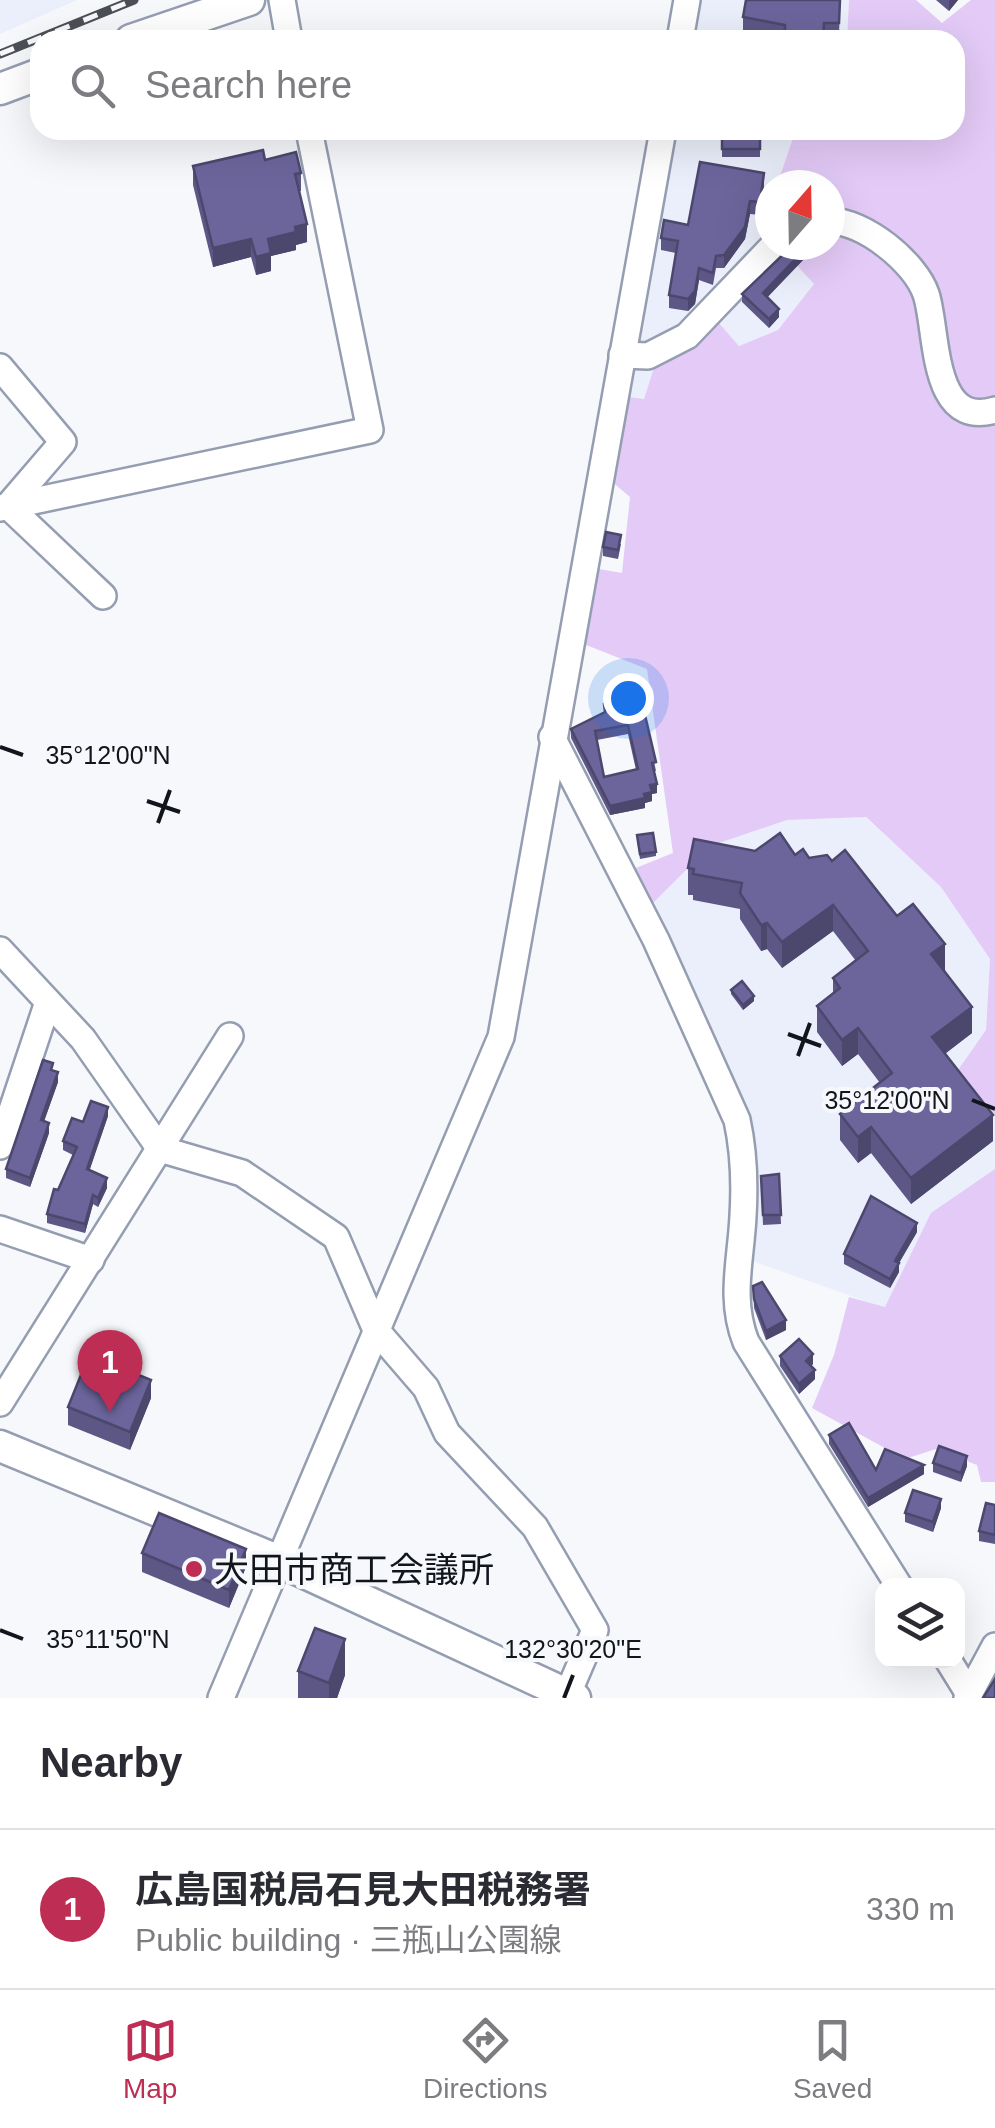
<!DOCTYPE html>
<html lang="en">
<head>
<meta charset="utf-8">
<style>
  :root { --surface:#fff; --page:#f7f7f7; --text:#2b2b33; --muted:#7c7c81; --line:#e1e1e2; --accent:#bd2d54 }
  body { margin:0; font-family:Helvetica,"Noto Sans JP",sans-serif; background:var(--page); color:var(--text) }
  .controls { position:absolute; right:30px; bottom:30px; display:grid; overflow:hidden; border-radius:20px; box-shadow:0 10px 40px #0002 }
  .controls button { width:90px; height:90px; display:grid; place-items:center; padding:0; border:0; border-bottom:2px solid var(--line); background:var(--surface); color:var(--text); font:50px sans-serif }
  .compass { position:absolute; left:755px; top:170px; width:90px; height:90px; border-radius:50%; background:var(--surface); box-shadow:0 10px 40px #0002; rotate:20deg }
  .you { position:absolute; left:628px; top:698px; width:35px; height:35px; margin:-25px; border:8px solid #fff; border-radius:50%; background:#1a73e8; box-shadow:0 0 0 15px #1a73e833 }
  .badge { display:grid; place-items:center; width:65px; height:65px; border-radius:50%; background:var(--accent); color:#fff; font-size:32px; font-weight:700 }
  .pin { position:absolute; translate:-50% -82px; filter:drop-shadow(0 2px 5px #0008) }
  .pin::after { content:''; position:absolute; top:52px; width:35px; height:30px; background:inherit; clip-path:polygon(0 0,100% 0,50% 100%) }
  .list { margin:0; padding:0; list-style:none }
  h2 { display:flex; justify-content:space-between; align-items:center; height:130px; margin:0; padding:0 40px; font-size:42px }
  h2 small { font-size:32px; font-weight:400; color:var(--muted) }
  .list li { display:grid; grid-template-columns:65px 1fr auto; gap:30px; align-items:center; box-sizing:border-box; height:160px; padding:0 40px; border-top:2px solid var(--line) }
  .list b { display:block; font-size:38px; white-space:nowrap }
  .list p { margin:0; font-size:32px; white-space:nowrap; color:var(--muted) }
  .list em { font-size:32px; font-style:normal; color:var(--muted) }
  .icon { flex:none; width:55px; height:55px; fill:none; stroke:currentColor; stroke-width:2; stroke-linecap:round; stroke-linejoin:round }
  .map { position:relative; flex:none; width:995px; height:1698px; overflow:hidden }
  .search { position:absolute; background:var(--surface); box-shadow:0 10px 40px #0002; left:30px; right:30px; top:30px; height:110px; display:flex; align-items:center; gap:25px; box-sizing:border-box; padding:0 35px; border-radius:30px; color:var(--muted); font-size:38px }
  .sheet { height:290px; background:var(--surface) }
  nav { display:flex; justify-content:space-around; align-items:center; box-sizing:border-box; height:140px; border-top:2px solid var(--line); background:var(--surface); font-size:28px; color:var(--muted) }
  nav a { display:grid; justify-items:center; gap:5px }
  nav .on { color:var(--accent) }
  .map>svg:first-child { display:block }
  .built { fill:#ebeffb }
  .green { fill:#e3caf7 }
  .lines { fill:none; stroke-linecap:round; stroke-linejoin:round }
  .minor-casing { stroke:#959db1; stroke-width:30 }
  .major-casing { stroke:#959db1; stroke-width:35 }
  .minor { stroke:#fff; stroke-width:25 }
  .major { stroke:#fff; stroke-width:30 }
  .rail-casing { stroke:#4c4f55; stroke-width:9 }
  .rail { stroke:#f6f8fc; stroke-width:5; stroke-dasharray:15; stroke-linecap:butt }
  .wall { fill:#5d5786; fill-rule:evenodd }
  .shaded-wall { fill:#4c476d }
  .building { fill:#6c659c; stroke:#4c476d; stroke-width:2.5; fill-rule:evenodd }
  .ticks { fill:none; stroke:#12151c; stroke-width:4 }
  .poi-dot { fill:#bd2d54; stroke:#f6f8fc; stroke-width:4 }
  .labels { text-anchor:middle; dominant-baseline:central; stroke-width:8; stroke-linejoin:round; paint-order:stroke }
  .poi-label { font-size:35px; fill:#12151c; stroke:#f6f8fc; text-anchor:start }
  .ticks-label { font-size:25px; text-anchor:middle; fill:#12151c; stroke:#f6f8fc; stroke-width:8; stroke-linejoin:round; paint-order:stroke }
</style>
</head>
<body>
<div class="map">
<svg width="995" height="1698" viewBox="0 0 995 1698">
  <rect width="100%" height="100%" fill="#f6f8fc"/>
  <g class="built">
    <path d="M 0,0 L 77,0 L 0,34 Z"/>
    <path d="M 700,0 L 849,0 L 847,40 L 693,40 Z"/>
    <path d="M 676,130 L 802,130 L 794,135 L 777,185 L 770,185 L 770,205 L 762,228 L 815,284 L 778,330 L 739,346 L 704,306 L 659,352 L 644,399 L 628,397 Z"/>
    <path d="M 865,817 L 941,887 L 990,959 L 986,1030 L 958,1070 L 995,1116 L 995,1169 L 931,1214 L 885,1308 L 744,1258 L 751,1140 L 648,908 L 709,846 L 787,820 Z"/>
  </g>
  <g class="green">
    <path d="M 849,0 L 916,0 L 942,23 L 971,0 L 995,0 L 995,1116 L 958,1070 L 986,1030 L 990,959 L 941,887 L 866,817 L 787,820 L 710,846 L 648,908 L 626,872 L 673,853 L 647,669 L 581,643 L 593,568 L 622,573 L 630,497 L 610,480 L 628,397 L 644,399 L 659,352 L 704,306 L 739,346 L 778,330 L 814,284 L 778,245 L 830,245 L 830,185 L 777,185 L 794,135 L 802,130 L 955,130 L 955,40 L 847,40 Z"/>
    <path d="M 995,1169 L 995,1482 L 981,1482 L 977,1465 L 936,1449 L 905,1459 L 812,1408 L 834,1355 L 849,1297 L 885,1307 L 931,1213 Z"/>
  </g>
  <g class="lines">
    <g class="minor-casing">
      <g id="minor">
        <path d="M 282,0 L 289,40"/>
        <path d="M 680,40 L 687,0"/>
        <path d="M 830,221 C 864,221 915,262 926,294 C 938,329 930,430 995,410"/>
        <path d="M 622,355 L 648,356 L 687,336 L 774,245"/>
        <path d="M 0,367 L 63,442 L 8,506 L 103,596"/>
        <path d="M 0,508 L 370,430 L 309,130"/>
        <path d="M 552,737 L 656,940 L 737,1120 C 744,1152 745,1183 743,1216 C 741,1260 729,1299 746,1342 L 899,1586"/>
        <path d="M 0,950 L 83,1039 L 160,1149 L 242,1173 L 336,1237 L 376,1330 L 426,1388 L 447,1433 L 535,1527 L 595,1630 L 566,1698"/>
        <path d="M 0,1146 L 48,1002"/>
        <path d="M 0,1229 L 91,1260"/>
        <path d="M 0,1403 L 230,1036"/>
        <path d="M 948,1660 L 969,1694"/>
        <path d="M 221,1698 L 501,1037 L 663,130"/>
        <path d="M 967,1698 L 995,1646"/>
      </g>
    </g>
    <g class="major-casing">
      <g id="major">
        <path d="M 131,40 L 249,0"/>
        <path d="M 0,89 L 40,74"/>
        <path d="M 0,1446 L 277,1560 L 575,1698"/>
      </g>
    </g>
    <use href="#minor" class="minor"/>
    <use href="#major" class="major"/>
    <g class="rail-casing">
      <path id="rail" d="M 0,54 L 134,0"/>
    </g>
    <use href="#rail" class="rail"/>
  </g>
  <g class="wall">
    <path d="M 840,0 L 839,37 L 785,39 L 743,31 L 743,17 Z"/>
    <path d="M 936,0 L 958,0 L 949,11 Z"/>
    <rect x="722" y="130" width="38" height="27"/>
    <path d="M 265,160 L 301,173 L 301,191 L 299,191 L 307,242 L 296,245 L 296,250 L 271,256 L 271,271 L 256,275 L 251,257 L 213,267 L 193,185 L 193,166 Z"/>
    <path d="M 764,185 L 760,215 L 750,214 L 745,239 L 724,268 L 716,268 L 713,285 L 699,280 L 695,304 L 688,311 L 669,308 L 669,295 L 676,253 L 661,250 L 661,238 Z"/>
    <path d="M 804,259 L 767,297 L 779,317 L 769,328 L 742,302 L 742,294 Z"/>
    <path d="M 621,544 L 618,559 L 603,556 L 603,547 Z"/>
    <path d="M 641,698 L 656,771 L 654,771 L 657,793 L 652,794 L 652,801 L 645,803 L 645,808 L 610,815 L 571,738 L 571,729 L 604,713 L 604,704 ZM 628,734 L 636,770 L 604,777 L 597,740 Z"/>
    <path d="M 637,840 L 656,852 L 656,856 L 640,859 Z"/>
    <path d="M 755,851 L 832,861 L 897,916 L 945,970 L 972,1033 L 945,1054 L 993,1141 L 911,1204 L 871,1153 L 858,1163 L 840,1140 L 840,1114 L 880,1083 L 858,1054 L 842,1066 L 817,1032 L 817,1006 L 833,994 L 833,978 L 856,961 L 833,931 L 782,968 L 767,949 L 761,951 L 740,919 L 740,909 L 693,900 L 693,895 L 688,895 L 688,868 Z"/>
    <path d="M 731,990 L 754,1001 L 743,1010 L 731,994 Z"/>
    <path d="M 53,1071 L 58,1082 L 44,1121 L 49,1133 L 30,1187 L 6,1178 L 6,1169 Z"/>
    <path d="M 108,1116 L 89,1170 L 107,1188 L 98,1207 L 93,1204 L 85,1233 L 47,1223 L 47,1214 L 73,1155 L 63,1150 L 63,1141 L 83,1122 Z"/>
    <path d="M 779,1174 L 781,1224 L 763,1225 L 761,1176 Z"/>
    <path d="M 917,1232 L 899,1263 L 899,1272 L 890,1288 L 844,1264 L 844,1254 Z"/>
    <path d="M 753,1286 L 786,1330 L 766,1340 L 754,1308 Z"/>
    <path d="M 780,1356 L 813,1364 L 811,1366 L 815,1379 L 799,1394 L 780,1366 Z"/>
    <path d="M 151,1398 L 130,1450 L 68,1425 L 68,1407 Z"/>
    <path d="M 829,1435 L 876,1470 L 924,1474 L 868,1507 L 829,1444 Z"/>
    <path d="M 933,1463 L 967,1466 L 961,1482 L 933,1472 Z"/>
    <path d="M 995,1505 L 995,1544 L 979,1541 L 979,1531 Z"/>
    <path d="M 941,1508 L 933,1532 L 905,1522 L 905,1513 Z"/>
    <path d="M 142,1553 L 246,1567 L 229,1608 L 142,1572 Z"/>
    <path d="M 298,1671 L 345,1675 L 337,1698 L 298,1698 Z"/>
  </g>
  <g class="shaded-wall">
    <path d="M 950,0 L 958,0 L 949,11 L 949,1 Z"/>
    <path d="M 764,173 L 764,185 L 760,215 L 760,202 Z"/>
    <path d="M 750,201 L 750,214 L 745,239 L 724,268 L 724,255 Z"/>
    <path d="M 307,224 L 307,242 L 296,245 L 296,250 L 271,256 L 271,271 L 256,275 L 256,257 L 268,239 L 295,227 Z"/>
    <path d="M 251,239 L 251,257 L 213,267 L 213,248 Z"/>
    <path d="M 804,250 L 804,259 L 763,302 L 763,293 Z"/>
    <path d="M 699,268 L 699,280 L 695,304 L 688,311 L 688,299 Z"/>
    <path d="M 779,309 L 779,317 L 769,328 L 769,319 Z"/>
    <path d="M 657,784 L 657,793 L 652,794 L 652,801 L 645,803 L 645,808 L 610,815 L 610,806 L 650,785 Z"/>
    <path d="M 833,905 L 833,931 L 782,968 L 782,942 Z"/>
    <path d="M 767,923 L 767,949 L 761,951 L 761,925 Z"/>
    <path d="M 945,944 L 945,970 L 931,981 L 931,954 Z"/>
    <path d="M 754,996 L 754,1001 L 743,1010 L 743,1005 Z"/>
    <path d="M 972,1007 L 972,1033 L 932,1063 L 932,1037 Z"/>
    <path d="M 858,1028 L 858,1054 L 842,1066 L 842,1040 Z"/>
    <path d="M 58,1072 L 58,1082 L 41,1130 L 41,1120 Z"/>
    <path d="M 108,1107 L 108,1116 L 87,1178 L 87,1169 Z"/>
    <path d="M 993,1115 L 993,1141 L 911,1204 L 911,1178 Z"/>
    <path d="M 49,1123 L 49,1133 L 30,1187 L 30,1178 Z"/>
    <path d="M 871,1127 L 871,1153 L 858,1163 L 858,1137 Z"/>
    <path d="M 107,1178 L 107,1188 L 98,1207 L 98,1198 Z"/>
    <path d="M 93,1195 L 93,1204 L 85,1233 L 85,1224 Z"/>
    <path d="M 917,1223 L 917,1232 L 899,1263 L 899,1272 L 890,1288 L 890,1279 L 895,1261 Z"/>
    <path d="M 786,1320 L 786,1330 L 766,1340 L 766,1331 Z"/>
    <path d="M 813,1354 L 813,1364 L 806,1370 L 806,1361 Z"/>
    <path d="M 815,1370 L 815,1379 L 799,1394 L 799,1384 Z"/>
    <path d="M 151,1380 L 151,1398 L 130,1450 L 130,1432 Z"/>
    <path d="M 967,1456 L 967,1466 L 961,1482 L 961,1473 Z"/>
    <path d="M 924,1465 L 924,1474 L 868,1507 L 868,1498 Z"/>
    <path d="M 941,1499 L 941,1508 L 933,1532 L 933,1522 Z"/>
    <path d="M 246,1549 L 246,1567 L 229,1608 L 229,1590 Z"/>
    <path d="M 345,1639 L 345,1675 L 337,1698 L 329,1698 L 329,1683 Z"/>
  </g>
  <g class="building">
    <path d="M 746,0 L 840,0 L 839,23 L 824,23 L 823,40 L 785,40 L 785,25 L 743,17 Z"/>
    <path d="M 696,35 L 728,40 L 695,40 Z"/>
    <rect x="722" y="130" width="38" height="19"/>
    <path d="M 263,150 L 265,160 L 296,152 L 301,173 L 295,174 L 307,224 L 295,227 L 296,232 L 268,239 L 271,253 L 256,257 L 251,239 L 213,248 L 193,166 Z"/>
    <path d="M 700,162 L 764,173 L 760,202 L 750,201 L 745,227 L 724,255 L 716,256 L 713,273 L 699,268 L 695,291 L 688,299 L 669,295 L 678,241 L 661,238 L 664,220 L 688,225 Z"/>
    <path d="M 793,245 L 799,245 L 804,250 L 763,293 L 779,309 L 769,319 L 742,294 Z"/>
    <path d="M 606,532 L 621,535 L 618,550 L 603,547 Z"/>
    <path d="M 641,698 L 656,762 L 652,763 L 657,784 L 650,785 L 652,792 L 644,794 L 645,798 L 610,806 L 571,729 L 605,712 L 604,704 ZM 628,725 L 638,769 L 604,777 L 595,731 Z"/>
    <path d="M 653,833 L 656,852 L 640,854 L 637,835 Z"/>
    <path d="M 780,833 L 795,855 L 803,849 L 809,858 L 827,855 L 832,861 L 845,850 L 897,916 L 913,904 L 945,944 L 931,954 L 972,1007 L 932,1037 L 993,1115 L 911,1178 L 871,1127 L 858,1137 L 840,1114 L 892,1073 L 858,1028 L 842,1040 L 817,1006 L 840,988 L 833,978 L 868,951 L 833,905 L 782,942 L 767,923 L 761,925 L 740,893 L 742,883 L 693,874 L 694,869 L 688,868 L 694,839 L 755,851 Z"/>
    <path d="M 742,981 L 754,996 L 743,1005 L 731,990 Z"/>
    <path d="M 43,1060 L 53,1063 L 51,1070 L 58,1072 L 41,1120 L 49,1123 L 30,1178 L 6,1169 Z"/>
    <path d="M 91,1101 L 108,1107 L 87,1169 L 107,1178 L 98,1198 L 93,1195 L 85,1224 L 47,1214 L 54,1189 L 58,1190 L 77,1147 L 63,1141 L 72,1118 L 83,1122 Z"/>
    <path d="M 779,1174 L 781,1215 L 763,1215 L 761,1176 Z"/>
    <path d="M 871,1196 L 917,1223 L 895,1261 L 899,1263 L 890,1279 L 844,1254 Z"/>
    <path d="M 762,1282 L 786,1320 L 766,1331 L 754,1299 L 753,1286 Z"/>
    <path d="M 799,1339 L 813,1354 L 806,1361 L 815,1370 L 799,1384 L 780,1356 Z"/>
    <path d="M 89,1355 L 151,1380 L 130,1432 L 68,1407 Z"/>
    <path d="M 849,1423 L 876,1470 L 885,1449 L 924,1465 L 868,1498 L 829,1435 Z"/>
    <path d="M 939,1446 L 967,1456 L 961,1473 L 933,1463 Z"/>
    <path d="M 913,1490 L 941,1499 L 933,1522 L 905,1513 Z"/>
    <path d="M 986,1503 L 995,1505 L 995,1535 L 979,1531 Z"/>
    <path d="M 159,1513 L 246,1549 L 229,1590 L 142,1553 Z"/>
    <path d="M 315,1628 L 345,1639 L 329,1683 L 298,1671 Z"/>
    <path d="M 995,1679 L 995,1698 L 983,1698 Z"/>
  </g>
  <path class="ticks" d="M 0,747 L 23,755M 147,801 L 180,812M 158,823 L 170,790M 788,1034 L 821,1046M 798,1056 L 810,1023M 972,1100 L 995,1109M 0,1630 L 23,1639M 564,1698 L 573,1675"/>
  <circle class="poi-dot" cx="194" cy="1569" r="10"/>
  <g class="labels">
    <g class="poi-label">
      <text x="214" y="1569">大田市商工会議所</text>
    </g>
  </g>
  <g class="ticks-label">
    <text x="108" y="764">35°12'00"N</text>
    <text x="887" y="1109">35°12'00"N</text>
    <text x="108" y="1648">35°11'50"N</text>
    <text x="573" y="1658">132°30'20"E</text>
  </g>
</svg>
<div class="controls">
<button><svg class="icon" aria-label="layers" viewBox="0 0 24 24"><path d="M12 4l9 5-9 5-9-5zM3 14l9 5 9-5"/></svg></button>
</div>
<svg class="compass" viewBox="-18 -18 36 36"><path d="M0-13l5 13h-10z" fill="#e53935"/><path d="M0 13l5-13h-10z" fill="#7c7c81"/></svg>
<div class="you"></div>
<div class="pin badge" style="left:110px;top:1412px">1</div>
<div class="search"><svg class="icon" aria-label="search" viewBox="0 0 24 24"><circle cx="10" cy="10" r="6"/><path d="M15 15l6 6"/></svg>Search here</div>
</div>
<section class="sheet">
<h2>Nearby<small></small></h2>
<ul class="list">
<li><span class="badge">1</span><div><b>広島国税局石見大田税務署</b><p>Public building · 三瓶山公園線</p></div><em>330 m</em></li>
</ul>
</section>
<nav>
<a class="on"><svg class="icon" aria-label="map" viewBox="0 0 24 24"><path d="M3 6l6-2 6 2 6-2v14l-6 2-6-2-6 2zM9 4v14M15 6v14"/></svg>Map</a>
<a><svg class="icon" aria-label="directions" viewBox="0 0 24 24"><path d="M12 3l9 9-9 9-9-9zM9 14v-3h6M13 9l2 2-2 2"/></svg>Directions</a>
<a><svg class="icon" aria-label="saved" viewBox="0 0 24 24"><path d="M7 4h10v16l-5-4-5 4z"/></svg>Saved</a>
</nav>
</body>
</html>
